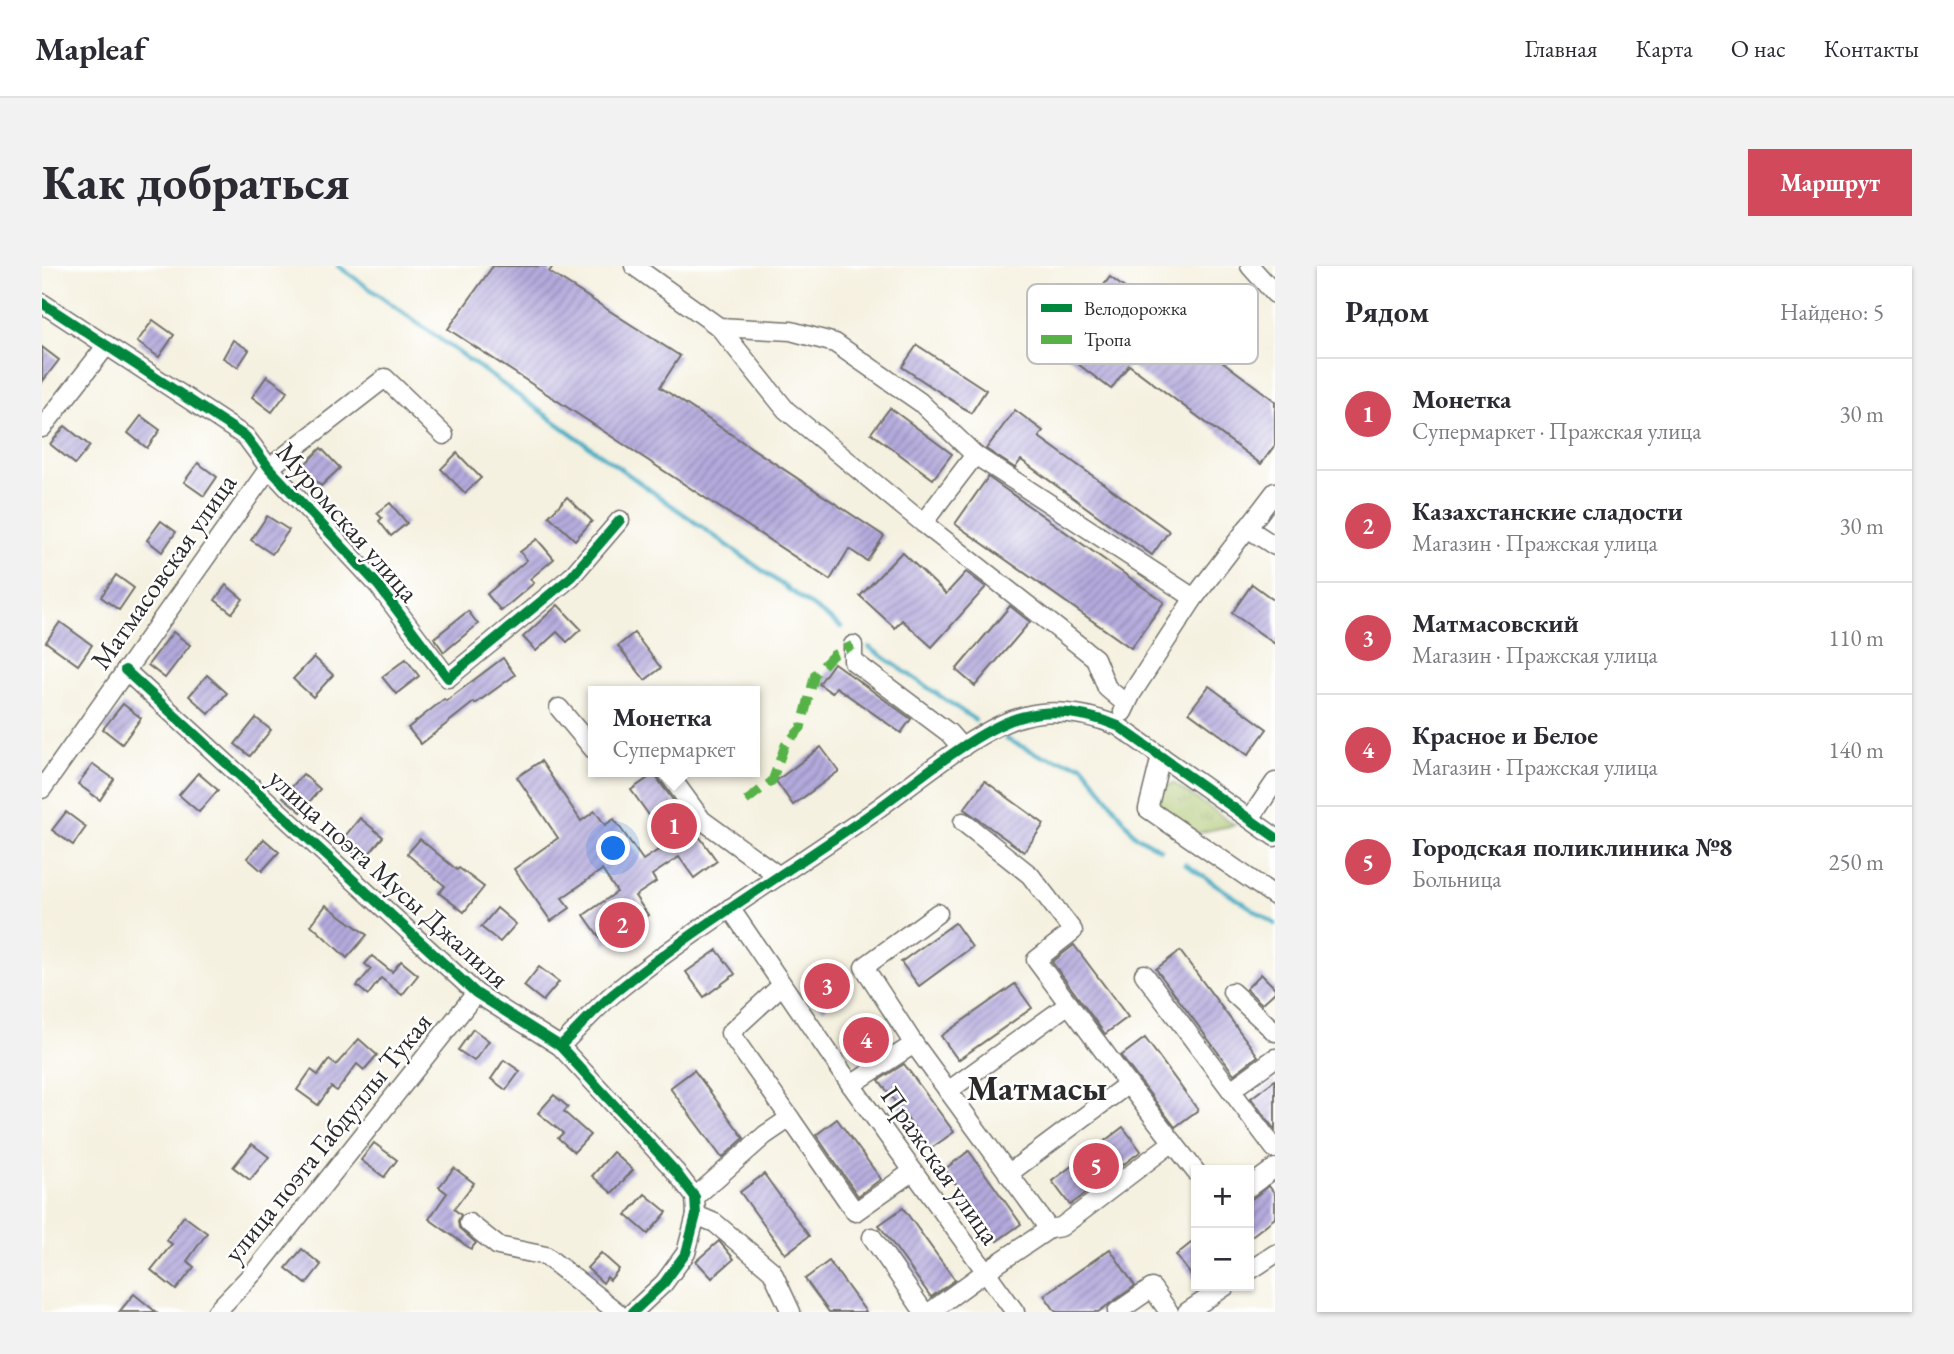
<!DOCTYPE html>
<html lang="ru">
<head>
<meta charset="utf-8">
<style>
  :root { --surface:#fff; --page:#f2f2f3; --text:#2b2b33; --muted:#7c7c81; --line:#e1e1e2; --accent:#d1495b }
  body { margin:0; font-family:"EB Garamond",serif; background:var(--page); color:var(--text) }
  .controls { position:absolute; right:21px; bottom:21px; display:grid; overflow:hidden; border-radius:0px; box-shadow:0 2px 5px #0004 }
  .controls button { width:63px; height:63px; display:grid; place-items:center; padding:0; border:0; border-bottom:2px solid var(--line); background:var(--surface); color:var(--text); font:35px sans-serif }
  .you { position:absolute; left:572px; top:583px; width:24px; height:24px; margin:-18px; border:5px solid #fff; border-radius:50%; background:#1a73e8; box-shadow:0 0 0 10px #1a73e833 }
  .badge { display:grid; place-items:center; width:46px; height:46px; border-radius:50%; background:var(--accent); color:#fff; font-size:23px; font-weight:700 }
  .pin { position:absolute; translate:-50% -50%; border:4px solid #fff; box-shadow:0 2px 7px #0006 }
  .popup { position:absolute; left:546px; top:420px; width:172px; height:91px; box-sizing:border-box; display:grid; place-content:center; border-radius:0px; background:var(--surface); filter:drop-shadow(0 2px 5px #0005); font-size:23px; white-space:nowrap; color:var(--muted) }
  .popup b { font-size:26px; color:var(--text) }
  .popup::after { content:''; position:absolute; left:50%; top:100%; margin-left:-14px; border:14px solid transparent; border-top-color:var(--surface) }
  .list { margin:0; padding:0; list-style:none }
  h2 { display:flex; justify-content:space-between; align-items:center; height:91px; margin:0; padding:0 28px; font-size:30px }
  h2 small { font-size:23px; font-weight:400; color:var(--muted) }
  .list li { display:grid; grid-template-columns:46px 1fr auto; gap:21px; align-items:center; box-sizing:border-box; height:112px; padding:0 28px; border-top:2px solid var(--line) }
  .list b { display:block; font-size:26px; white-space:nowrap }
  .list p { margin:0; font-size:23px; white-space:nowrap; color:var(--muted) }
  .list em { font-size:23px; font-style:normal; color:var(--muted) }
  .map { position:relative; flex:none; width:1233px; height:1046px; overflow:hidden; border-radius:0px }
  header { display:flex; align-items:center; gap:42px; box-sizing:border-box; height:98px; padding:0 35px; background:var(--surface); border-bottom:2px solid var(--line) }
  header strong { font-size:33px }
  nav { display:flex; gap:38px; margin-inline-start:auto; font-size:24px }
  .intro { display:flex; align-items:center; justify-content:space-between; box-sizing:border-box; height:168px; padding:0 42px }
  h1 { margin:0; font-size:49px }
  .button { padding:18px 32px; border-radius:0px; background:var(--accent); color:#fff; font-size:24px; font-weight:700 }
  main { display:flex; gap:42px; padding:0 42px }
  aside { flex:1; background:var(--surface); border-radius:0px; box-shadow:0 2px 5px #0004 }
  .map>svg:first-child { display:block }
  .grass { fill:url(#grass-tufts); stroke:#697649; stroke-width:2 }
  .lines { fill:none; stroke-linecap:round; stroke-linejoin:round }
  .stream { stroke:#43abc2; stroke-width:4.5 }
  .building { fill:url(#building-hatch) }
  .minor-casing { stroke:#72706a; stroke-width:21 }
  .minor { stroke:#fff; stroke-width:18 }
  .quiet { stroke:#56b246; stroke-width:9; stroke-dasharray:18 9; stroke-linecap:butt }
  .cycleway-casing { stroke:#fff; stroke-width:15 }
  .cycleway { stroke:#00873e; stroke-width:10 }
  .labels { text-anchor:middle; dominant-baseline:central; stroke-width:5; stroke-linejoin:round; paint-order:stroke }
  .street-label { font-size:28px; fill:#2b2b2b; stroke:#fff }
  .district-label { font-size:35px; font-weight:bold; fill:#2b2b2b; stroke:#fff }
  .key { fill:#fff; stroke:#bfbfbf; stroke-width:2 }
  .key-label { font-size:19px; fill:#2b2b2b }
</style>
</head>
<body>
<header>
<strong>Mapleaf</strong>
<nav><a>Главная</a><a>Карта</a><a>О нас</a><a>Контакты</a></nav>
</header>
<div class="intro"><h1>Как добраться</h1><a class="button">Маршрут</a></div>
<main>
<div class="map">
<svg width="1233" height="1046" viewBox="0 0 1233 1046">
  <defs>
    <pattern id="grass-tufts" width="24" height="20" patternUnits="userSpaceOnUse" patternTransform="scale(1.75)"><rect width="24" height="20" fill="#a7c167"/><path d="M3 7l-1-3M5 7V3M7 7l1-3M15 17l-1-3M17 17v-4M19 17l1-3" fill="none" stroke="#889d55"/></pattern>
    <pattern id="building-hatch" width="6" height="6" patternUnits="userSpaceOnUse" patternTransform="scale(1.75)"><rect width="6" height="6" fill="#b4aadd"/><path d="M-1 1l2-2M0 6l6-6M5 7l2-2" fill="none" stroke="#938bb3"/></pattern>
  </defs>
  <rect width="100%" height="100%" fill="#fff"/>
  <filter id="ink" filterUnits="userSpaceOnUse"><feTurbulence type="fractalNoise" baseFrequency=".0143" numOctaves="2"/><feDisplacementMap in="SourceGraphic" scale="14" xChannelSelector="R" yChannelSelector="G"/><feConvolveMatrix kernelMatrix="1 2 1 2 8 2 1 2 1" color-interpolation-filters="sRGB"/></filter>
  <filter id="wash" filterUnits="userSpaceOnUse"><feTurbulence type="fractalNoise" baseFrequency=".00686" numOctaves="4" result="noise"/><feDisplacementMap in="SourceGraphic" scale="28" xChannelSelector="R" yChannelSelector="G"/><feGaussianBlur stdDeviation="1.57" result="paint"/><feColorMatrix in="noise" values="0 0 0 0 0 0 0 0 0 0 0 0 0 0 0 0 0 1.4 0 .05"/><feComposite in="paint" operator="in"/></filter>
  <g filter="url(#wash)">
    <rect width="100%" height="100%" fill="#f5f1e0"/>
    <path class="grass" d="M 1131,517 L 1193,559 L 1155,567 L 1116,542 L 1113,532 L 1118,525 Z"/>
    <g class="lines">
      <g class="stream">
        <path d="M 296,0 L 799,361"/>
        <path d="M 827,381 L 933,454"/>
        <path d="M 964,473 L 1000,490 L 1041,499 L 1093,569 L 1118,583"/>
        <path d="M 1143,598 L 1233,658"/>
      </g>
    </g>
    <g id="blocks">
      <g class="building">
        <path d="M 451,0 L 511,0 L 507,6 L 638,90 L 618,121 L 842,270 L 825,295 L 807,283 L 788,314 L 406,63 Z"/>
        <path d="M 1068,11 L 1233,135 L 1233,179 L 1219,198 L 1087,99 L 1069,123 L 1011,79 L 1030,55 L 1033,57 Z"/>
        <path d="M 111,54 L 132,69 L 117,91 L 95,76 Z"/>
        <path d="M 191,74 L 207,84 L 196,101 L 181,92 Z"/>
        <path d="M 875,79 L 944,124 L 929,147 L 860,101 Z"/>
        <path d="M 0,81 L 17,94 L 0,116 Z"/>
        <path d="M 225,110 L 246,125 L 230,146 L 210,131 Z"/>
        <path d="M 848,142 L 910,188 L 891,213 L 829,167 Z"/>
        <path d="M 973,144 L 1001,165 L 997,171 L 1127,265 L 1110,289 L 979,194 L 973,202 L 944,183 Z"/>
        <path d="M 99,150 L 118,164 L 105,182 L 86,167 Z"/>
        <path d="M 23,160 L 48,180 L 33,198 L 8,178 Z"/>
        <path d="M 279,182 L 298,202 L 279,220 L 260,201 Z"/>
        <path d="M 415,187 L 439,212 L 423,227 L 399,203 Z"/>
        <path d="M 156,197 L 175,211 L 162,230 L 142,216 Z"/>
        <path d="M 946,211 L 1122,336 L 1089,382 L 913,258 Z"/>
        <path d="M 525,231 L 550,255 L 533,274 L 507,250 Z"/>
        <path d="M 348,237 L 365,257 L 349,270 L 337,255 L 340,252 L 335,247 Z"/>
        <path d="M 225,250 L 247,264 L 230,288 L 209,274 Z"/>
        <path d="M 119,255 L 134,266 L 120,286 L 105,274 Z"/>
        <path d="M 495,273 L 512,293 L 488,313 L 492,317 L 459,345 L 445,328 L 485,294 L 478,286 Z"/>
        <path d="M 860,286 L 904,328 L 924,306 L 944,321 L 890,381 L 860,354 L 853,362 L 818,330 Z"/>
        <path d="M 74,309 L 92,322 L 77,344 L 59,331 Z"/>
        <path d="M 1210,318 L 1233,335 L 1233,378 L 1190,347 Z"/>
        <path d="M 184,319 L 201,333 L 190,347 L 173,334 Z"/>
        <path d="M 516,339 L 539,363 L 525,376 L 515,366 L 494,385 L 481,371 Z"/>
        <path d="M 968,340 L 988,356 L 933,420 L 914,404 Z"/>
        <path d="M 426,345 L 436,358 L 402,386 L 392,372 Z"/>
        <path d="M 18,356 L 50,379 L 36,399 L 4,376 Z"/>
        <path d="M 131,366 L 148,379 L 123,412 L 106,399 Z"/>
        <path d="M 592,367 L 619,402 L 603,414 L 576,380 Z"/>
        <path d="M 272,391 L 291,409 L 271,431 L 251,413 Z"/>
        <path d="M 461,392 L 473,409 L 433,438 L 432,436 L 379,478 L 366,462 L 402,433 L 404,435 Z"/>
        <path d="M 364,393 L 377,410 L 354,428 L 340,411 Z"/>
        <path d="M 792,397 L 869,453 L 859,467 L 794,421 L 790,427 L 777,418 Z"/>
        <path d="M 165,409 L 185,427 L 167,448 L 147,430 Z"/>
        <path d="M 1167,420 L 1225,463 L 1206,489 L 1147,446 Z"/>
        <path d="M 81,438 L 99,452 L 80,478 L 61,463 Z"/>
        <path d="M 214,452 L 229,464 L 208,490 L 193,478 Z"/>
        <path d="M 779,481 L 797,505 L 751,539 L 734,515 Z"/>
        <path d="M 499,495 L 539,555 L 553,545 L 563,559 L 572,553 L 601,594 L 627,577 L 589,524 L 612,508 L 675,595 L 652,612 L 637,591 L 610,609 L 614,616 L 593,630 L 606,649 L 563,679 L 542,649 L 575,626 L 560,604 L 520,632 L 528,642 L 509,655 L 472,603 L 516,572 L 475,511 Z"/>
        <path d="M 51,498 L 72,513 L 58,534 L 36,518 Z"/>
        <path d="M 156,507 L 176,524 L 157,546 L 137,529 Z"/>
        <path d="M 261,508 L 278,523 L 259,546 L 241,531 Z"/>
        <path d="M 943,515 L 1002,558 L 982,586 L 922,543 Z"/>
        <path d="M 24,546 L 44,561 L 31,579 L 10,564 Z"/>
        <path d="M 318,552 L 341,571 L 321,595 L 298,576 Z"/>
        <path d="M 222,573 L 237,586 L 220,605 L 205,592 Z"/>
        <path d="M 378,573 L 415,604 L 417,602 L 442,621 L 422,646 L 397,627 L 403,620 L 365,588 Z"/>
        <path d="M 284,639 L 325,669 L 305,692 L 269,659 Z"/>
        <path d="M 455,642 L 474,658 L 458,676 L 439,661 Z"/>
        <path d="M 913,657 L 930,681 L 877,720 L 859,696 Z"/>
        <path d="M 1032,679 L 1086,751 L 1063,768 L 1010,696 Z"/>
        <path d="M 675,684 L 693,708 L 662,731 L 644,706 Z"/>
        <path d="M 1138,685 L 1216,790 L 1192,808 L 1114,703 Z"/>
        <path d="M 330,690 L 350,706 L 359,695 L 376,709 L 360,729 L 339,712 L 326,729 L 315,720 L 329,703 L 323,698 Z"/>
        <path d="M 789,698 L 808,724 L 781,743 L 763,716 Z"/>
        <path d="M 497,701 L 517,716 L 501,735 L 482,720 Z"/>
        <path d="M 1219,708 L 1233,722 L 1233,726 L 1220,738 L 1204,723 Z"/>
        <path d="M 973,718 L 990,742 L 916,794 L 899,770 Z"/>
        <path d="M 830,752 L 849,779 L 824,796 L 822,793 L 818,795 L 802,773 Z"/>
        <path d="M 431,763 L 447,775 L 432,795 L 416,784 Z"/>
        <path d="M 1103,772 L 1156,844 L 1133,861 L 1079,790 Z"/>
        <path d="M 317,773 L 335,789 L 322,804 L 315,798 L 295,825 L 289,821 L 276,839 L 255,824 L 269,804 L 276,809 L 287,794 L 294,799 Z"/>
        <path d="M 462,794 L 478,805 L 464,824 L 449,813 Z"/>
        <path d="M 862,798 L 912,866 L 888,883 L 837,814 Z"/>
        <path d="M 652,804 L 702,872 L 680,892 L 628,822 Z"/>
        <path d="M 1233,814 L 1233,864 L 1209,832 Z"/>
        <path d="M 512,829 L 526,841 L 522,846 L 548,869 L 532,886 L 516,872 L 521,867 L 496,847 Z"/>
        <path d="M 795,853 L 839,913 L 816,930 L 774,869 Z"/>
        <path d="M 1081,861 L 1099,885 L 1028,939 L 1010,915 Z"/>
        <path d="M 332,877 L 355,894 L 342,911 L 319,894 Z"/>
        <path d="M 210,878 L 227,891 L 208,914 L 191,901 Z"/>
        <path d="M 927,885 L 979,958 L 955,975 L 903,903 Z"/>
        <path d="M 571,886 L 591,904 L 570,927 L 550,910 Z"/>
        <path d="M 412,902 L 432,917 L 412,943 L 419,949 L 416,955 L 417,962 L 434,977 L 429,983 L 387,953 L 405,927 L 397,921 Z"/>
        <path d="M 722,908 L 767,970 L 743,988 L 698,926 Z"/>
        <path d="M 1227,920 L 1233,928 L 1233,952 L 1207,972 L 1207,935 Z"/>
        <path d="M 603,928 L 625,946 L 606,968 L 584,949 Z"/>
        <path d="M 861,942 L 913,1014 L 889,1031 L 837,959 Z"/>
        <path d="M 142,950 L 165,967 L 145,995 L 152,1001 L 134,1024 L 109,1004 L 130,978 L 124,974 Z"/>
        <path d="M 1154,973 L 1154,1016 L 1134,989 Z"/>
        <path d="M 677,975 L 692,993 L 670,1012 L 654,995 Z"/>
        <path d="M 260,983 L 279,999 L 264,1018 L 244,1002 Z"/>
        <path d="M 1068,983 L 1093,1020 L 1056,1046 L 1014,1046 L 1002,1029 Z"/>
        <path d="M 559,987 L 577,1003 L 568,1014 L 565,1011 L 561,1017 L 545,1002 Z"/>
        <path d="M 787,995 L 824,1046 L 787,1046 L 763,1013 Z"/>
        <path d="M 92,1028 L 114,1046 L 77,1046 Z"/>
      </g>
    </g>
  </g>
  <g filter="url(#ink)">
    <use href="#blocks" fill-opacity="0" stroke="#72706a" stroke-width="2"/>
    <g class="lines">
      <g class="minor-casing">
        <g id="minor">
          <path d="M 592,0 L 677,61 L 749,65 L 793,77 L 878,136 L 933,189"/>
          <path d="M 1208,0 L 1233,28"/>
          <path d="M 0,37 L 204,171 L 227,202 L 336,319 L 406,412 L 529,311 L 578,254"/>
          <path d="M 677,61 L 744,144 L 881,257 L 1053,392 L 1065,422 L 1084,438"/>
          <path d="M 0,162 L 65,79"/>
          <path d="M 881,257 L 933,189 L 1152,332"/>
          <path d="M 1205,262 L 1233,280"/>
          <path d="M 811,379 L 811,395 L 907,467 L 920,482"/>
          <path d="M 83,404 L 434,727 L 518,780 L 633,905 L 653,931 L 654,949 L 644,987 L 622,1017 L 591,1046"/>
          <path d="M 517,442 L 552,484"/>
          <path d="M 1081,446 L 1090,427 L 1152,332 L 1233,226"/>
          <path d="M 1119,490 L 1106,543 L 1233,630"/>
          <path d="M 625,506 L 660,554 L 737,610"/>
          <path d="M 0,523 L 227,202 L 343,112 L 402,169"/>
          <path d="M 1208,553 L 1233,516"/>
          <path d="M 921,556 L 988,609 L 1031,665 L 994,694 L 1086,818 L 966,908"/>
          <path d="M 688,642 L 809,819 L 973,1046"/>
          <path d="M 1102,708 L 1233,883"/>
          <path d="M 740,719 L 688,767 L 748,852"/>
          <path d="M 1190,726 L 1233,766"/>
          <path d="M 872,778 L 1007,963 L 943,1006 L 888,1046"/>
          <path d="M 518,780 C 536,763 552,744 571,728 C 653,661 745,607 831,546 C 871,518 938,460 983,450 C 1014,442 1046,448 1076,460 L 1233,571"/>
          <path d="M 1086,818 L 1154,906"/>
          <path d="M 809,819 L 872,778 L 822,701 L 896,647"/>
          <path d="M 1189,824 L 1233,792"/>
          <path d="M 906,825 L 1027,738"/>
          <path d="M 1207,921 L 1233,902"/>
          <path d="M 653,931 L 723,869 L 748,852 L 813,946 L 871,905"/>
          <path d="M 654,949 L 673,957 L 730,1005 L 749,1046"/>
          <path d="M 427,957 L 456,980 L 504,990 L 575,1046"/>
          <path d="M 1007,963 L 1019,961 L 1131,876"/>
          <path d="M 830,971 L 882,1046"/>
          <path d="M 1207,1005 L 1233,988"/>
          <path d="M 174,1046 L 213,1005 L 434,727"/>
          <path d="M 1075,1046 L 1110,1022 L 1127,1046"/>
          <path d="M 1145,1046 L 1184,1020"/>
        </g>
      </g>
      <use href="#minor" class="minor"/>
      <path class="quiet" d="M 704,535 L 730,515 L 743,479 L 759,462 L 773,408 L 791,389 L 811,379"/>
      <g class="cycleway-casing">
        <g id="cycleway">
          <path d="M 0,37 L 204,171 L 227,202 L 336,319 L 406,412 L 529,311 L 578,254"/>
          <path d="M 83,404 L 434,727 L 518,780 L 633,905 L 653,931 L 654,949 L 644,987 L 622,1017 L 591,1046"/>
          <path d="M 518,780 C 536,763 552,744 571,728 C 653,661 745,607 831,546 C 871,518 938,460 983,450 C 1014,442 1046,448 1076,460 L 1233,571"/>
        </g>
      </g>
      <use href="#cycleway" class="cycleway"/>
    </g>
  </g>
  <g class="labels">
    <g class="street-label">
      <text transform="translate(306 256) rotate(49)">Муромская улица</text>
      <text transform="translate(121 305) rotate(-55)">Матмасовская улица</text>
      <text transform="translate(347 612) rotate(42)">улица поэта Мусы Джалиля</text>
      <text transform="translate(285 871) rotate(-51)">улица поэта Габдуллы Тукая</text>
      <text transform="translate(899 899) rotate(55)">Пражская улица</text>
    </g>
    <g class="district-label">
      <text x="995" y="821">Матмасы</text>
    </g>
  </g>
  <rect x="985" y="18" width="231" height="80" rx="10" class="key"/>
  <rect x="999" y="38" width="31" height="8" fill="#00873e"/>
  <rect x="999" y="69" width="31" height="9" fill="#56b246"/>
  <g class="key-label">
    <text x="1042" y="49">Велодорожка</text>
    <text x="1042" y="80">Тропа</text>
  </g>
</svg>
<div class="controls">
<button>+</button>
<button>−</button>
</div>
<div class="you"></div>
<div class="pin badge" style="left:632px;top:560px">1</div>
<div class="popup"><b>Монетка</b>Супермаркет</div>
<div class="pin badge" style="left:580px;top:659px">2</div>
<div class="pin badge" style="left:785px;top:720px">3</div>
<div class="pin badge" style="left:824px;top:774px">4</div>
<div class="pin badge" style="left:1054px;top:900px">5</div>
</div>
<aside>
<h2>Рядом<small>Найдено: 5</small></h2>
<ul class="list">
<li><span class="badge">1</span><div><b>Монетка</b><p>Супермаркет · Пражская улица</p></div><em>30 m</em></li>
<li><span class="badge">2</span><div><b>Казахстанские сладости</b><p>Магазин · Пражская улица</p></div><em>30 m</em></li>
<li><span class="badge">3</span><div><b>Матмасовский</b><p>Магазин · Пражская улица</p></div><em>110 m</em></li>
<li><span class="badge">4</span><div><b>Красное и Белое</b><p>Магазин · Пражская улица</p></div><em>140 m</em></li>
<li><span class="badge">5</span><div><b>Городская поликлиника №8</b><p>Больница</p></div><em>250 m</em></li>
</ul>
</aside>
</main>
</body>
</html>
